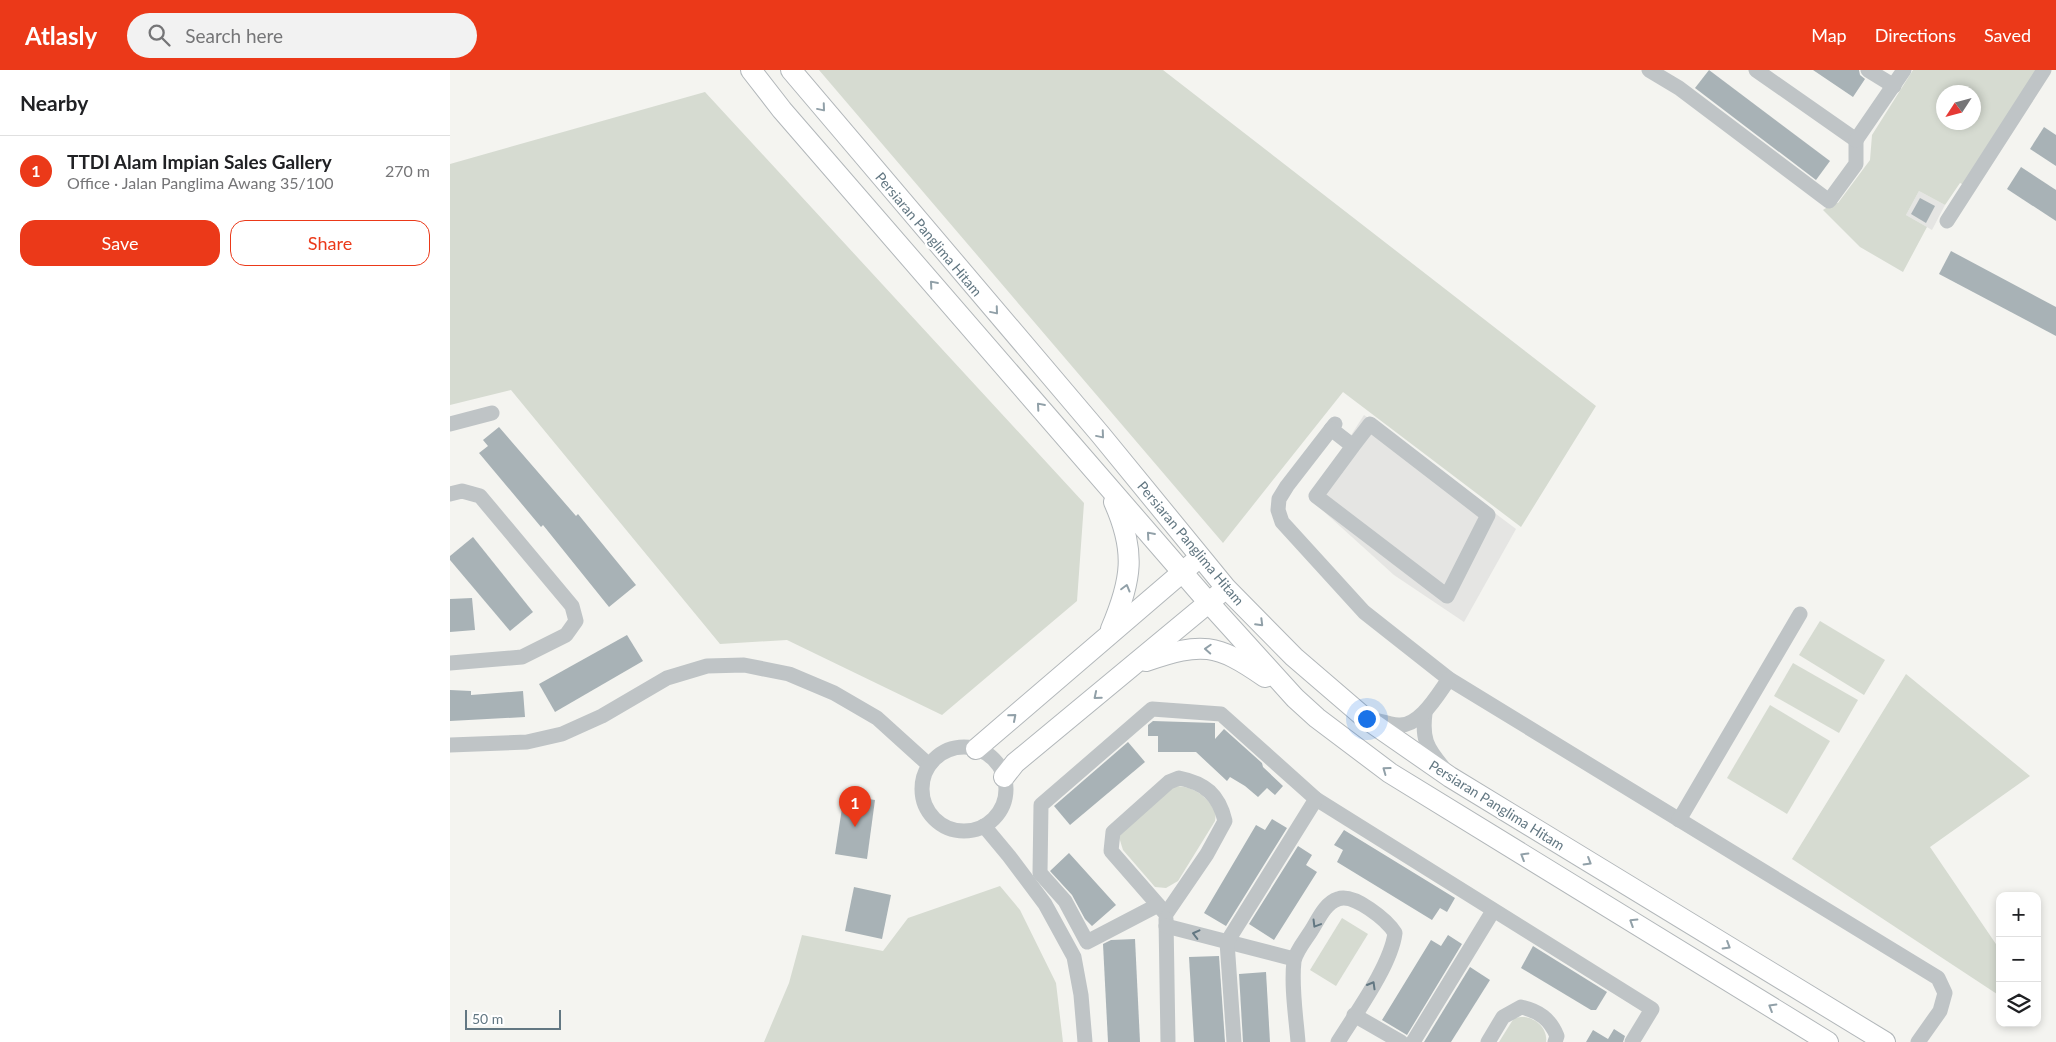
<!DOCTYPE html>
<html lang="en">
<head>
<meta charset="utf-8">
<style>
  :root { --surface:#fff; --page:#f2f2f2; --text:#202124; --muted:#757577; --line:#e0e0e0; --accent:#eb3919 }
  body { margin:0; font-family:Lato,sans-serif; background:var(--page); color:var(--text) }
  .controls { position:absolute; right:15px; bottom:15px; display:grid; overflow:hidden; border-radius:10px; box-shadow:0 2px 8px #0003 }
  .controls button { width:45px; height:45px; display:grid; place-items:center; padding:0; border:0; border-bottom:1px solid var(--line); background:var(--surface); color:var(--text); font:25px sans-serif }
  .compass { position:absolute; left:1486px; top:15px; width:45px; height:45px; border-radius:50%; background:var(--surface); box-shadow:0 2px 8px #0003; rotate:234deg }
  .scale { position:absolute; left:15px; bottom:12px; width:96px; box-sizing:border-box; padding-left:5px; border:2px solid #627782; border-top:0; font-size:14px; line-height:18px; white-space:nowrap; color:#627782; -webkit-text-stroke:4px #fff; paint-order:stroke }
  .you { position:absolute; left:916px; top:648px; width:18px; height:18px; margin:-12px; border:4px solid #fff; border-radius:50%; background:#1a73e8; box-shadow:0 0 0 8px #1a73e833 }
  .badge { display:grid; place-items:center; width:32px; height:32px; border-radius:50%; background:var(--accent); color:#fff; font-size:16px; font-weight:700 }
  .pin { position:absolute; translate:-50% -41px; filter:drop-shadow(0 1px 2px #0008) }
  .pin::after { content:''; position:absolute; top:26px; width:18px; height:15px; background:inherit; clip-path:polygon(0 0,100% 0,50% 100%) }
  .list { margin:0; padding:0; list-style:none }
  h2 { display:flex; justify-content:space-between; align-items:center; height:65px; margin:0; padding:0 20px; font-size:21px }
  h2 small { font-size:16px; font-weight:400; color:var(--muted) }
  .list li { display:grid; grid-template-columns:32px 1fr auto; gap:15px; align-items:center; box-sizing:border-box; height:70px; padding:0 20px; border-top:1px solid var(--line) }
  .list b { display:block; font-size:19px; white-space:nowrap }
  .list p { margin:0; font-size:16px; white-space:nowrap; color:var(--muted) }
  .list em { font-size:16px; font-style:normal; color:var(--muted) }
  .actions { display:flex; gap:10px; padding:15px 20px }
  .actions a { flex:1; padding:11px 0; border:1px solid var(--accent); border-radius:15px; text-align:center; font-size:18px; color:var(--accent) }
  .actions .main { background:var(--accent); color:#fff }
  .icon { flex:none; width:28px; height:28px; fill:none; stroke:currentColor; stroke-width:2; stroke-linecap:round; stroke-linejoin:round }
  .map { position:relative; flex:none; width:1606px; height:972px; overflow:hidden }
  header { display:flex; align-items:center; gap:30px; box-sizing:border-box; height:70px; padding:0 25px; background:var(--accent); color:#fff }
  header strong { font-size:24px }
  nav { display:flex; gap:28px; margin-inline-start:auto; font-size:18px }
  .search { width:350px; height:45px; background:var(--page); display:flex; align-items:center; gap:12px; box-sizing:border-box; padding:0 18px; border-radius:28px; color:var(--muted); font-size:19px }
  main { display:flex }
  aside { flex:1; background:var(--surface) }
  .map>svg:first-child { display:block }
  .built { fill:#e5e5e3 }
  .green { fill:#d6dbd1; fill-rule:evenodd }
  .building { fill:#a8b2b6 }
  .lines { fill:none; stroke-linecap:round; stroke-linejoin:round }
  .major-casing { stroke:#b2b7ba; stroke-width:22 }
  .minor { stroke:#bfc4c6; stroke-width:15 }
  .major { stroke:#fff; stroke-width:20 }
  .oneway { stroke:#91a0a8 }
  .oneway2 { stroke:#627782 }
  .labels { text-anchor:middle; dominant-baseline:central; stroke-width:5; stroke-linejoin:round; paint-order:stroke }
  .street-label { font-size:14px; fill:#627782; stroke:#fff }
</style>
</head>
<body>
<header>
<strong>Atlasly</strong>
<div class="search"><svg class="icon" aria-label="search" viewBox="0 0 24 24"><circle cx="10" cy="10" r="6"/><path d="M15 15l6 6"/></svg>Search here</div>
<nav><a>Map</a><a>Directions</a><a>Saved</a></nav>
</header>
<main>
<aside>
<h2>Nearby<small></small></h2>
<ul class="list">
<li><span class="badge">1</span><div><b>TTDI Alam Impian Sales Gallery</b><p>Office · Jalan Panglima Awang 35/100</p></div><em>270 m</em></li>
</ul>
<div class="actions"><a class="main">Save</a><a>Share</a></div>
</aside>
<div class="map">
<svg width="1606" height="972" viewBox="0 0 1606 972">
  <rect width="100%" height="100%" fill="#f4f4f0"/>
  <g class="built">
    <path d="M 1469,121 L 1495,135 L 1482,160 L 1456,145 Z"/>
    <path d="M 914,345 L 1066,459 L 1014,552 L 944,505 L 860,429 Z"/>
  </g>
  <g class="green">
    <path d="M 369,0 L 713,0 L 1146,336 L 1071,457 L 893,322 L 773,473 Z"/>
    <path d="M 1463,0 L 1589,0 L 1514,115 L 1510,113 L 1495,135 L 1469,121 L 1456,145 L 1477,157 L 1453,202 L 1410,177 L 1373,140 L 1385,132 L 1388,133 L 1420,90 L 1422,65 ZM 1494,22 L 1524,22 L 1524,52 L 1494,52 Z"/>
    <path d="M 255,22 L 634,433 L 627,531 L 492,645 L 337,570 L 270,574 L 61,320 L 0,335 L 0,94 Z"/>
    <path d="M 1370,551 L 1435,590 L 1414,625 L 1349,585 Z"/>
    <path d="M 1343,593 L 1408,630 L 1389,663 L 1324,626 Z"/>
    <path d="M 1456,604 L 1580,706 L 1480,777 L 1550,880 L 1550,926 L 1342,789 Z"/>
    <path d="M 1320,635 L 1380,671 L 1337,744 L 1277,708 Z"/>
    <path d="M 728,716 C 747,718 757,727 766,743 L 765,751 L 728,811 L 716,818 L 705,817 L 673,780 L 669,767 L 673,759 L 720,718 Z"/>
    <path d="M 550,816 L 570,840 L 606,913 L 613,972 L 314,972 L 339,913 L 352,865 L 433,881 L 458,848 Z"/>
    <path d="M 892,848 L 918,864 L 886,916 L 860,900 Z"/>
    <path d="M 1071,947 C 1084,946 1098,958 1096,972 L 1049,972 L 1064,948 Z"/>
  </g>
  <g class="building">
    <path d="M 1259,0 L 1380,91 L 1366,110 L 1245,18 Z"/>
    <path d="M 1363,0 L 1409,0 L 1410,5 L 1415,9 L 1403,27 Z"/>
    <path d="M 1594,57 L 1606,65 L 1606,96 L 1580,79 Z"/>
    <path d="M 1571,97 L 1606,120 L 1606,151 L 1557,119 Z"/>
    <path d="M 1470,128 L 1485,136 L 1476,153 L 1461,144 Z"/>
    <path d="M 1501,181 L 1606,237 L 1606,266 L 1489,204 Z"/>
    <path d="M 49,357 L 126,446 L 128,444 L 186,515 L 159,537 L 93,455 L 91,457 L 29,383 L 38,376 L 33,370 Z"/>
    <path d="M 23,467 L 83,542 L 60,561 L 0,490 L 0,486 Z"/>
    <path d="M 22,528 L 25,560 L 0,562 L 0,529 Z"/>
    <path d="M 177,565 L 193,591 L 105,642 L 89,614 Z"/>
    <path d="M 0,620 L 21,621 L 21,625 L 73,621 L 75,647 L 0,651 Z"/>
    <path d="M 703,651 L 765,653 L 765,669 L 774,659 L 812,693 L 813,697 L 833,716 L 825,725 L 817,718 L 808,727 L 795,716 L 780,707 L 777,711 L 746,682 L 708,682 L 708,666 L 698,666 L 698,655 Z"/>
    <path d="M 678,672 L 695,692 L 620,755 L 604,736 Z"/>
    <path d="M 394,725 L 425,730 L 417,789 L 385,784 Z"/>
    <path d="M 822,749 L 837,758 L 776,856 L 754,843 L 806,755 L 815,760 Z"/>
    <path d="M 894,760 L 1005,828 L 997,842 L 990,838 L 982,850 L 887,792 L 893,780 L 884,775 Z"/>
    <path d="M 848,776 L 862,785 L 856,795 L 867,802 L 824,870 L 799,854 Z"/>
    <path d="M 619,783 L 666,835 L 642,856 L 635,849 L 622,825 L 600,801 Z"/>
    <path d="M 404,817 L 441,825 L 432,869 L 395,861 Z"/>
    <path d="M 998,865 L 1012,874 L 957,965 L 932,950 L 981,870 L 991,876 Z"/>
    <path d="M 685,869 L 690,972 L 658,972 L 653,874 L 661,870 Z"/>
    <path d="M 1083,876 L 1157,922 L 1146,940 L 1141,940 L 1071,898 Z"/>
    <path d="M 769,886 L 775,972 L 744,972 L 739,887 Z"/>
    <path d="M 1020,897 L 1040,910 L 1001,972 L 974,972 Z"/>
    <path d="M 816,902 L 820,972 L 793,972 L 789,904 Z"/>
    <path d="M 1164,959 L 1175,966 L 1173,972 L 1136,972 L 1143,960 L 1158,969 Z"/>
  </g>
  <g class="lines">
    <g class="major-casing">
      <g id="major">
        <path d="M 301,0 L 332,40 L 759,533 L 845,628 L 867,648 L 940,703 L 1378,972"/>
        <path d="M 341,0 L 650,364 L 776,518 L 844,587 L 915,648 L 1000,707 L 1435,972"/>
        <path d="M 661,559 C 682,510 686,481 664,432"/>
        <path d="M 696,591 C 752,572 766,573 815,607"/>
        <path d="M 526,679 L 743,493"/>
        <path d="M 554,707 L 565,693 L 769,524"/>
      </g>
    </g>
    <g class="minor">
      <path d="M 1199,0 L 1229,18 L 1379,131 L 1406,94 L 1406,70"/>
      <path d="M 1306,0 L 1406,70"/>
      <path d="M 1418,0 L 1444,16"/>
      <path d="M 1406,70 L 1454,0"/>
      <path d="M 1497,151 L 1594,0"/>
      <path d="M 0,354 L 42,343"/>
      <path d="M 885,354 L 837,416 L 829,429 L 828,440 L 832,452 L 914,542 L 999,609 L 1488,908 L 1495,923 L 1490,941 L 1468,972"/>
      <path d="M 881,359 L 903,376 L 920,354 L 1038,445 L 997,526 L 866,426 L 903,376"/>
      <path d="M 0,424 L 12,421 L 30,426 L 122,536 L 126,551 L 116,565 L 72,587 L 0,593"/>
      <path d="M 975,643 C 972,668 976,677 992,696"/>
      <path d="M 921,649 C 930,651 939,654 948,655 C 970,657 988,624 999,609"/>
      <path d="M 0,675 L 77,672 L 112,664 L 152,646 L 217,608 L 257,596 L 294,595 L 339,604 L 384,623 L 427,648 L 479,695"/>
      <circle cx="514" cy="719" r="42"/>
      <path d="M 729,708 C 755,713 769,725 775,751 L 757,784 L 716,844 L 661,781 L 663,762 L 719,712 Z"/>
      <path d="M 1229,750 L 1350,544"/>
      <path d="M 534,756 L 559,786 L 595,834 L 624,887 L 631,925 L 635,972"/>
      <path d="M 708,835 L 637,872 L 615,831 L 590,803 L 591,735 L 702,639 L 771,644 L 866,729 L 1202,939 L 1182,972"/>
      <path d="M 716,849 L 718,972"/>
      <path d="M 716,856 L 844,889"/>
      <path d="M 904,945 L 951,972"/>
      <path d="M 784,972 L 777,872 L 866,729"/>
      <path d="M 848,972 C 846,947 841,916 844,891 C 846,881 856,869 861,861 C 868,850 875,833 888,829 C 904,823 937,850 945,863 C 941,895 906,943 888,972"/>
      <path d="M 963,972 L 1043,841"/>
      <path d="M 1038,972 L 1053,947 L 1071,937 C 1089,941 1100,949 1107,966 L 1105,972"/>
    </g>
    <use href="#major" class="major"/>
  </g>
  <defs><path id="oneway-chevron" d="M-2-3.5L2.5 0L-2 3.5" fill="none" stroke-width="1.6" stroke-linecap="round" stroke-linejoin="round" transform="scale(1.25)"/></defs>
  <g class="oneway">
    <use href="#oneway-chevron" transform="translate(372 38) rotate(50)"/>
    <use href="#oneway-chevron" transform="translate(483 214) rotate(-131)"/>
    <use href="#oneway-chevron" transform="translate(545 241) rotate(50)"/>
    <use href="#oneway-chevron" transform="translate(590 336) rotate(-131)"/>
    <use href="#oneway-chevron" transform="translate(651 365) rotate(50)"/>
    <use href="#oneway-chevron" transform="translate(700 465) rotate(-131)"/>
    <use href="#oneway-chevron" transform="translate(676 518) rotate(-75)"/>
    <use href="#oneway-chevron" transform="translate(810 553) rotate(45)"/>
    <use href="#oneway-chevron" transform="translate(758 579) rotate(-177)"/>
    <use href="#oneway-chevron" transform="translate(647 626) rotate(140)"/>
    <use href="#oneway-chevron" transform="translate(563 647) rotate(-41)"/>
    <use href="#oneway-chevron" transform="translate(936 700) rotate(-144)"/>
    <use href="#oneway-chevron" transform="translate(1074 786) rotate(-149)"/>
    <use href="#oneway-chevron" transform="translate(1138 792) rotate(31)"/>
    <use href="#oneway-chevron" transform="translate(1183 852) rotate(-148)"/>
    <use href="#oneway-chevron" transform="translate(1277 876) rotate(31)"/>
    <use href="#oneway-chevron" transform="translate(1322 937) rotate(-149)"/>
  </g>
  <g class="oneway2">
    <use href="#oneway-chevron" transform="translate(866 854) rotate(121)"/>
    <use href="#oneway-chevron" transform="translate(746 864) rotate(-166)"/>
    <use href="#oneway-chevron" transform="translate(922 915) rotate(-60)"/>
  </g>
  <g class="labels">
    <g class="street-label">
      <text transform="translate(479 164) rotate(50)">Persiaran Panglima Hitam</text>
      <text transform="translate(741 473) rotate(50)">Persiaran Panglima Hitam</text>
      <text transform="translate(1047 735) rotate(32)">Persiaran Panglima Hitam</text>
    </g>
  </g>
</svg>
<div class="controls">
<button>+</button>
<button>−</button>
<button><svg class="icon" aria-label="layers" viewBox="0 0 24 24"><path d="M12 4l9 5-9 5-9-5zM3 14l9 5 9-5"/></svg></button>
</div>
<svg class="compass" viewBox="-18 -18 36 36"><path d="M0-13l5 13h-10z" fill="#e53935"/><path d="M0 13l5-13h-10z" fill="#757577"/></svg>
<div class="scale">50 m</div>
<div class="you"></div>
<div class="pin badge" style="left:405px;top:757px">1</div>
</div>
</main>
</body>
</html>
